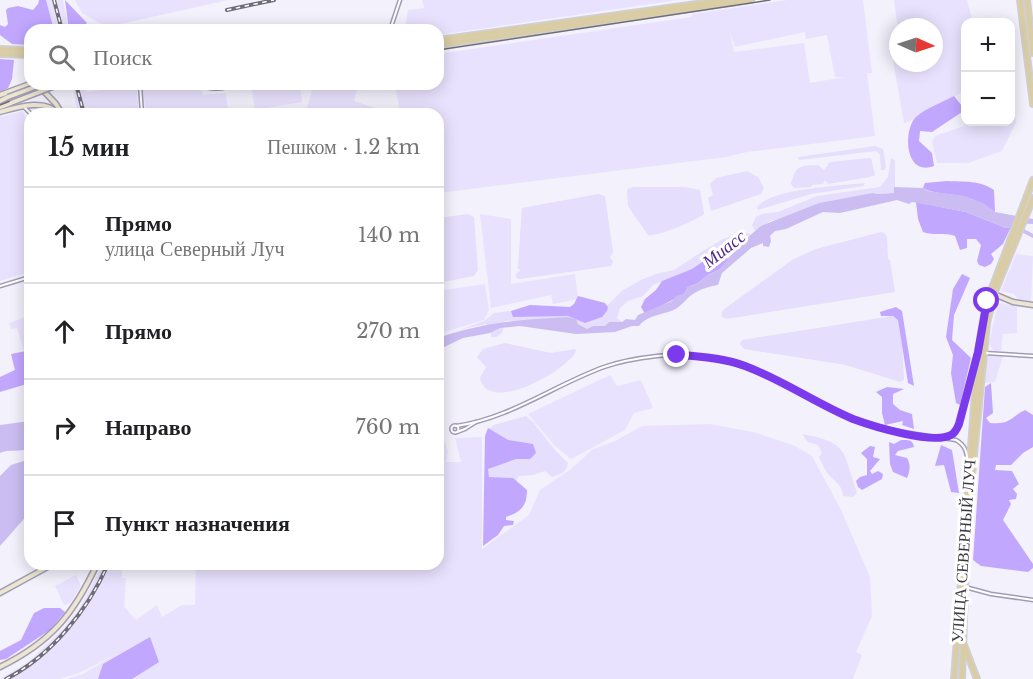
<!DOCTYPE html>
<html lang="ru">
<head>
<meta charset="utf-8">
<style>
  :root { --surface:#fff; --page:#f2f2f2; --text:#202124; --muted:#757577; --line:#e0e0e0 }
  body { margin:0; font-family:"Libre Baskerville",serif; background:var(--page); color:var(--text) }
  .controls { position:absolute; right:18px; top:18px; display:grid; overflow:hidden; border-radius:12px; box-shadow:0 3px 15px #0003 }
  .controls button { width:54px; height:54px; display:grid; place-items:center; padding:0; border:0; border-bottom:2px solid var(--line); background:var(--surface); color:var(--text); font:30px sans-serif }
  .compass { position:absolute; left:889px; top:18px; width:54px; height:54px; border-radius:50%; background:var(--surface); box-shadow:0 3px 15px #0003; rotate:93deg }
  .stop { position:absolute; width:18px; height:18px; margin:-14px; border:4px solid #7c3aed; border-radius:50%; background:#fff }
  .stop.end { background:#7c3aed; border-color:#fff; box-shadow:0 2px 6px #0008 }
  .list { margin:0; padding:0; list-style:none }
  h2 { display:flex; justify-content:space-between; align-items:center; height:78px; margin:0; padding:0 24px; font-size:26px }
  h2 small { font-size:20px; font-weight:400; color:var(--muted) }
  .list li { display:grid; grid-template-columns:39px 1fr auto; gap:18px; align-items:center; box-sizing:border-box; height:96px; padding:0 24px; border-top:2px solid var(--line) }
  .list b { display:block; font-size:22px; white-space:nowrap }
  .list p { margin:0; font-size:20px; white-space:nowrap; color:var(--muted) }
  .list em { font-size:20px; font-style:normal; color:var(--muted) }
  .icon { flex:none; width:33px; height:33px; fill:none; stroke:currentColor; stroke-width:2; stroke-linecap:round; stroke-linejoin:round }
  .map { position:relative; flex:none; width:1033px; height:679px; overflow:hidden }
  .search { position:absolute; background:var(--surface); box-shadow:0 3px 15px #0003; left:24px; top:24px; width:420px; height:66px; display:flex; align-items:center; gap:15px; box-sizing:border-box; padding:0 21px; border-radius:18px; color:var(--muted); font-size:22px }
  .panel { position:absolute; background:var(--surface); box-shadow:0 3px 15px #0003; left:24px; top:108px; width:420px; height:462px; border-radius:18px }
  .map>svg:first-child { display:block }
  .built { fill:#e9e2fe; fill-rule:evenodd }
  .green { fill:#e5defc }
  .forest { fill:#c2a7ff }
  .water { fill:#cbbdf2 }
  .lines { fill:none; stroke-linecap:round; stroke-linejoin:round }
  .street-casing { stroke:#a39cb6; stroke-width:5 }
  .secondary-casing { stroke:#a39cb6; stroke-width:7 }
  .primary-casing { stroke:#d0cfd2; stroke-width:8 }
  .street { stroke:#fff; stroke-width:2 }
  .secondary { stroke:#ece6d1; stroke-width:4 }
  .primary { stroke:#dacda3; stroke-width:4.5 }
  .tram { stroke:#706d78; stroke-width:1.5 }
  .rail-casing { stroke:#706d78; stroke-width:4 }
  .rail { stroke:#fff; stroke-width:1.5; stroke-dasharray:4.5; stroke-linecap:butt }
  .secondary-bridge-casing { stroke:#a39cb6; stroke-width:7; stroke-linecap:butt }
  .secondary-bridge { stroke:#ece6d1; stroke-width:4 }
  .route { stroke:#7c3aed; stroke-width:8 }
  .labels { text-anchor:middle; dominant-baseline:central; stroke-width:6; stroke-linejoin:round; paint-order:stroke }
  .street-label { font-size:16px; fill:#3b3843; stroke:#fff }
  .water-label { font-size:18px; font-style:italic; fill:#51298c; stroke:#fff }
</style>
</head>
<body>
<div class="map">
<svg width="1033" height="679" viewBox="0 0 1033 679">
  <rect width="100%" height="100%" fill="#f3f1fc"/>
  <g class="built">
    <path d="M 46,0 L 63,0 L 69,30 L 54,30 Z"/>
    <path d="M 75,0 L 228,0 L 107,27 L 82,13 Z"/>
    <path d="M 422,0 L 678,0 L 438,35 L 438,30 L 405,30 L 408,10 L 424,8 Z"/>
    <path d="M 787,0 L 863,0 L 872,73 L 867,73 L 875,136 L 747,152 L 726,157 L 438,193 L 438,114 L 400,114 L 396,90 L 419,86 L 419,84 L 438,84 L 438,54 L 691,17 L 693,14 ZM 730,32 L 735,47 L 805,32 L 806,39 L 827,35 L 835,77 L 845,77 L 810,83 L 804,43 L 734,52 Z"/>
    <path d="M 894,0 L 967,0 L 973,22 L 966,22 L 965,97 L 962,92 L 908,122 L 904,123 L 890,43 L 898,43 L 898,63 L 934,63 L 934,27 L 898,27 L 898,29 Z"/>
    <path d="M 72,84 L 84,84 L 87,92 L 137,85 L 138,114 L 78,114 Z"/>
    <path d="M 151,84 L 184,84 L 202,90 L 203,95 L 226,93 L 228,113 L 146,114 L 143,90 L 145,85 Z"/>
    <path d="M 251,84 L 300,84 L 302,102 L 255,110 Z"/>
    <path d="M 314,84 L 358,84 L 354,101 L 378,109 L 377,114 L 305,114 Z"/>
    <path d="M 1011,107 L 1013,107 L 1016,122 L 1002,151 L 968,163 L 937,163 L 932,142 L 935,136 L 976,122 L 1010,122 Z"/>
    <path d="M 23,111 L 26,122 L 30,127 L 30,272 L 0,281 L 0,117 Z"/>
    <path d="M 480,214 L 511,219 L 511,284 L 575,274 L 578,299 L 553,304 L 551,295 L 491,308 Z"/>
    <path d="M 1016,254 L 1033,256 L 1031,301 L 1018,300 L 1014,294 L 1001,291 Z"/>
    <path d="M 485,284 L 489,310 L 484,320 L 438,334 L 438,291 Z"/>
    <path d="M 998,303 L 1017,306 L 1017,333 L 1003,334 L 1001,351 L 994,351 L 989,344 Z"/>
    <path d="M 30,315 L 30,356 L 26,358 L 17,328 L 11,329 L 9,323 Z"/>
    <path d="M 990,354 L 1003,356 L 995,382 L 984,383 L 986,356 Z"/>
    <path d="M 610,375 L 617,386 L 641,380 L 653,408 L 634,413 L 625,430 L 571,459 L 555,446 L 528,414 Z"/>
    <path d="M 709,424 L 753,432 L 793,445 L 812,456 L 841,510 L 870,577 L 872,616 L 856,652 L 862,655 L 853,679 L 67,679 L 83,674 L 120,652 L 79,673 L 59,679 L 0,679 L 28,662 L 64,628 L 79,609 L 103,564 L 122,564 L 122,578 L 126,578 L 124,607 L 136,620 L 157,605 L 162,617 L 182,605 L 195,605 L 196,564 L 438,564 L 438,431 L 443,443 L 445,442 L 448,452 L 446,462 L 461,462 L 455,438 L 482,437 L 482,549 L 529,515 L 540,490 L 571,469 L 592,450 L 615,441 L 642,426 Z"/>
    <path d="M 76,575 L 81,586 L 70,603 L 64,605 L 55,586 Z"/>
  </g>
  <g class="green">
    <path d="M 875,146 L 883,149 L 886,166 L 885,170 L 881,170 L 880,155 L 876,151 L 799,160 L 798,157 Z"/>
    <path d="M 868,158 L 871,158 L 875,175 L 870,177 L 828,184 L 825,180 L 823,184 L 812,185 L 811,187 L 794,188 L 791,184 C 796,165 799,166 818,165 L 824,170 L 828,165 L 828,163 L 831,162 Z"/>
    <path d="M 891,158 L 895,160 L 895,193 L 878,194 L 872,193 L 819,203 L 786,218 L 770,221 L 755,231 L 752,225 L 756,217 L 762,214 L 778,212 L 817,196 L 880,187 L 888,177 Z"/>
    <path d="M 747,171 L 758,177 L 764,188 L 761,194 L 711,211 L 708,198 L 713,195 L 710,184 L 716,178 Z"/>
    <path d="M 865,183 L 863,186 L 811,194 L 758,210 L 757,207 C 772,188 840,186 865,183 Z"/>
    <path d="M 634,187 L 685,187 L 700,190 L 704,214 C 697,220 657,237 648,235 L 628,206 L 627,189 Z"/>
    <path d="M 598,194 L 605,196 L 613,252 L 610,257 L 613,262 L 611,266 L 520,279 L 516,278 L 516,274 L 521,270 L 518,269 L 518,266 L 522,208 Z"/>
    <path d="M 468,214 L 474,217 L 478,270 L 474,276 L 438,283 L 438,218 Z"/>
    <path d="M 742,232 L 751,234 L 739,245 L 728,260 L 727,256 L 711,256 L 692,269 L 653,285 L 643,296 L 628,301 L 620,308 L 617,318 L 622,322 L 609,322 L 605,326 L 593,326 L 587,329 L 578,324 L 505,321 L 502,333 L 496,337 L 491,337 L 491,330 L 486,324 L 467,328 L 438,338 L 484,321 L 494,313 L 510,311 L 519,316 L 603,310 L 623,290 L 641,280 L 656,274 L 674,270 L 703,251 L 721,240 Z"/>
    <path d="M 881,232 L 884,233 L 887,237 L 888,259 L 890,260 L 895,292 L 726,319 L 721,316 L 723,310 L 792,260 L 816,249 Z"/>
    <path d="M 893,316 L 898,318 L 902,343 L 904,380 L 900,382 L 846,365 L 744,349 L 740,344 L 742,340 Z"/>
    <path d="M 505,343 L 551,353 L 575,349 L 576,351 C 568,370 488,416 480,378 L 486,367 L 477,357 L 483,349 Z"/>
    <path d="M 526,416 L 533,422 L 554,449 L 568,463 C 567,473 560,474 552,477 L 545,471 L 533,475 L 519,476 L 513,487 L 486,508 L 488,430 L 494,425 Z"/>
    <path d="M 802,434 C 849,443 842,450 857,492 L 853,497 L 843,496 C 842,485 837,483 829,475 C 825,471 822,463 819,457 L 822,453 L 818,445 L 808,442 Z"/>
  </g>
  <g class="forest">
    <path d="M 39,0 L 46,0 L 54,30 L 30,30 L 30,45 L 12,44 L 0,35 L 0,25 L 5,27 L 8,24 L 6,10 L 8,8 L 18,6 L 33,10 L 38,4 Z"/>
    <path d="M 65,0 L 87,23 L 85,25 L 99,30 L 69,30 Z"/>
    <path d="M 0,59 L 14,60 L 12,79 L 8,88 L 0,92 Z"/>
    <path d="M 954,96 L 965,110 L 932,132 L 920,131 L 919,141 L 932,153 L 934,166 C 904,177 903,129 916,117 C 926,108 943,102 954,96 Z"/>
    <path d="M 947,181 C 965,182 979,180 994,190 L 995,212 C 986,205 977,200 965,197 C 951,193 935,195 923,188 L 925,183 Z"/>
    <path d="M 916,202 L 966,212 L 1006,228 L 1011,227 L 1003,244 L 991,254 L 994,259 L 991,264 L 985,267 L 979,265 L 977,261 L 981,245 L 976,239 L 967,239 L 967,248 L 960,250 L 955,236 C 944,232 934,236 923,232 L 918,219 Z"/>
    <path d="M 724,253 L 727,256 L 728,260 L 720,269 L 708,275 L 698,283 L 688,287 L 684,294 L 645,314 L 641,307 L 645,299 L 656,290 L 662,281 L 692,269 L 711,256 Z"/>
    <path d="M 962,274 L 970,278 L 954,315 L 952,340 L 971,358 L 960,405 L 956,403 L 951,373 L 953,355 L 946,337 L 953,289 Z"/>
    <path d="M 578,296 L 605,303 L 608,307 L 607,311 L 602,317 L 585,323 L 568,316 L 513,317 L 511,311 L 530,305 L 570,307 L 574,304 Z"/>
    <path d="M 896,307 L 902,311 L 914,386 L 908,383 L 898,320 L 893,316 L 881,316 L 880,312 Z"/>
    <path d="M 26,351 L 30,354 L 30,383 L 0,392 L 0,377 L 15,370 L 11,354 Z"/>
    <path d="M 991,383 L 993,413 L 986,418 L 990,423 C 1011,425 1009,418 1025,410 L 1033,415 L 1033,447 L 1023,453 L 1011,465 L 996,465 L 995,470 L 1012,471 L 1019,484 L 1013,489 L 1017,494 L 1016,499 L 1009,500 L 1011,504 L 1003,520 L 1033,564 L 1033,568 L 1028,572 L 981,566 L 973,560 L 985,387 Z"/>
    <path d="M 887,387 L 904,389 L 893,394 L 893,404 L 900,410 L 912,414 L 914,429 L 902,425 L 903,421 L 885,425 L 882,413 L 882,397 L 876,392 Z"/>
    <path d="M 488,428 L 508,440 L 533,444 L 536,453 L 530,459 L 516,459 L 488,469 L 489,477 L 513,478 L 527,490 C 527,506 521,512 506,517 L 506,520 L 514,521 L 513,525 L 504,526 L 498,535 L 483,546 L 485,436 Z"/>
    <path d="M 901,440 C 907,440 913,439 914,447 L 898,451 L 895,455 L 907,458 C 911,465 910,471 907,478 L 893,472 L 890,464 L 889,442 L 894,444 Z"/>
    <path d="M 941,445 L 952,450 L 959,493 L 951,492 L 944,465 L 935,466 Z"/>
    <path d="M 870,446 L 875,447 L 873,457 L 880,459 L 870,471 L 872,474 L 878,471 L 883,474 L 882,479 L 862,490 L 858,487 L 856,481 L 860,477 L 867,475 L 867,459 L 861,453 Z"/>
    <path d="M 44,608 L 60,608 L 65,612 L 50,630 L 6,659 L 0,660 L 0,651 L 21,640 L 34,613 Z"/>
    <path d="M 150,637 L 159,662 L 132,679 L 98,679 L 103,664 Z"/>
  </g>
  <g class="water">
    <path d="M 894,187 L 923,188 L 928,191 L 964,196 L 983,203 L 995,212 L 1033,219 L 1033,224 L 1013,223 L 1033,234 L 1033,238 L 1012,227 L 1006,228 L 966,212 L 912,202 L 909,204 L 897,200 L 840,213 L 823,212 L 786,229 L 775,231 L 770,236 L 771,241 L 769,247 L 763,246 L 763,243 L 751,248 L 722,273 L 718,285 C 707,287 696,290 688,298 C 682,304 677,310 668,312 C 658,315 645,317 639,326 L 632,326 L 615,332 L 576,334 L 520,326 L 500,328 L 490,333 L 463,338 L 438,350 L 438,338 C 484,322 518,320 567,317 L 576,319 L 578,324 L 587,329 L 593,326 L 605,326 L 609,322 L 622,322 L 626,319 L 635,320 L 638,315 L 672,301 L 676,296 L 684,294 L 688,287 L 698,283 L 708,275 L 720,269 L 739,245 L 761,226 L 819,203 L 872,193 L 878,194 L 894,193 Z"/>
    <path d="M 30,421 L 30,449 C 20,452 9,449 0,453 L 0,425 Z"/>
    <path d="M 30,459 L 30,512 L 0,546 L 0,476 L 11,465 Z"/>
  </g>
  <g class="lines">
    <g class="street-casing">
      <g id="street">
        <path d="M 390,30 L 400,0"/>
        <path d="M 95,84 L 104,87 L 131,84"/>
        <path d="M 140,84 L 142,114"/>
        <path d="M 194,84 C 208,88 221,92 233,84"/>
        <path d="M 206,87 L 215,84"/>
        <path d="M 24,107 L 31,114"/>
        <path d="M 0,286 L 30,277"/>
        <path d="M 985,353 L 1033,356"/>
        <circle cx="455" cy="429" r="3.5"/>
        <path d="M 456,426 C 509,419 554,385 604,367 C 621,361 639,358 657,356 C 708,350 757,368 801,392 C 818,401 835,412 854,419 C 887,432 921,434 956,440 C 967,446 967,455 968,466"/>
        <path d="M 457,432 L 465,429 L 476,422"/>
        <path d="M 944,437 L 952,435 L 959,424 L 976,361"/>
        <path d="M 965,587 L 991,594 L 1033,600"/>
      </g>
    </g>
    <g class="secondary-casing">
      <g id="secondary">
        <path d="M 37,84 L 56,104 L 62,114"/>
        <path d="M 0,95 L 30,84"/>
        <path d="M 0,101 L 8,97"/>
        <path d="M 0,107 L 11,103"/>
        <path d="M 0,112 C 18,107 45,98 59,114"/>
        <path d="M 994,294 L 1013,302 L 1033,305"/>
        <path d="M 0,593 L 53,564"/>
        <path d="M 0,667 C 51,642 74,614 97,564"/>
      </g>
    </g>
    <g class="primary-casing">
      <g id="primary">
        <path d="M 1020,0 L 1033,104"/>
        <path d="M 1027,0 L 1033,53"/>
        <path d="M 438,40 L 725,0"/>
        <path d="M 438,45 L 751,0"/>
        <path d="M 0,49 L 30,50"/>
        <path d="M 0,54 L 30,55"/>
        <path d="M 964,645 L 977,679"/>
        <path d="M 954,679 L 978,352 L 986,304 L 1033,180"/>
        <path d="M 962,679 L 965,587 L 972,474 L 987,323 L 994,294 L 1033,198"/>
      </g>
    </g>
    <use href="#street" class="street"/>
    <use href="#secondary" class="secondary"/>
    <use href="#primary" class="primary"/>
    <g class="tram">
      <path d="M 438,50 L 770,0"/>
      <path d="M 0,105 L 54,84"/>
    </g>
    <g class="rail-casing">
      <g id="rail">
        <path d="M 54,0 L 62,30"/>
        <path d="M 227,10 L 274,0"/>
        <path d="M 76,84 L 84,114"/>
        <path d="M 6,679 C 51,656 88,610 108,564"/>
      </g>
    </g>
    <use href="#rail" class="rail"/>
    <g class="secondary-bridge-casing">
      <g id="secondary-bridge">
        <path d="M 8,97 L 43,84"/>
        <path d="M 11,103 L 60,84"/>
      </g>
    </g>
    <use href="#secondary-bridge" class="secondary-bridge"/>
  </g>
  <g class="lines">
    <path class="route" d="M 677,355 C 699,356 724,358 745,366 C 783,380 815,403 853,419 C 872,426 933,445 951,435 C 955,433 957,429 959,424 L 978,352 L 987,301"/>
  </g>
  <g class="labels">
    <g class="street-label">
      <text transform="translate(963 551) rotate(-86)">УЛИЦА СЕВЕРНЫЙ ЛУЧ</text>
    </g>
    <g class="water-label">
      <text transform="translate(724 249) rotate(-38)">Миасс</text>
    </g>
  </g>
</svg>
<div class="controls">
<button>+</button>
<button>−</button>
</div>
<svg class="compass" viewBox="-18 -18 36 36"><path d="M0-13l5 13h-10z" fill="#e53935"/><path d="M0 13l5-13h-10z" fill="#757577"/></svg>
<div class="stop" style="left:987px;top:301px"></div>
<div class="stop end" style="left:677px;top:355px"></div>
<div class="search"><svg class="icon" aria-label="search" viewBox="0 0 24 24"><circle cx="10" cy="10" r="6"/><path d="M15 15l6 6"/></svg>Поиск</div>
<section class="panel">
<h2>15 мин<small>Пешком · 1.2 km</small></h2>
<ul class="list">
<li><svg class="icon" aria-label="ahead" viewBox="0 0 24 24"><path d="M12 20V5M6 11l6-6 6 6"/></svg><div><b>Прямо</b><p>улица Северный Луч</p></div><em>140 m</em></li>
<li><svg class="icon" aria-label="ahead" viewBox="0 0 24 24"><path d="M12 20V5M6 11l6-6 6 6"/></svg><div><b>Прямо</b></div><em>270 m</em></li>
<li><svg class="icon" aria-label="right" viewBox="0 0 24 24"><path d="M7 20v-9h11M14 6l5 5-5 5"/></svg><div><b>Направо</b></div><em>760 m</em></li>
<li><svg class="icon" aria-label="arrive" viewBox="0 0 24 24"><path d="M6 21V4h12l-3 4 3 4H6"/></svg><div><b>Пункт назначения</b></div></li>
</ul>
</section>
</div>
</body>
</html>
